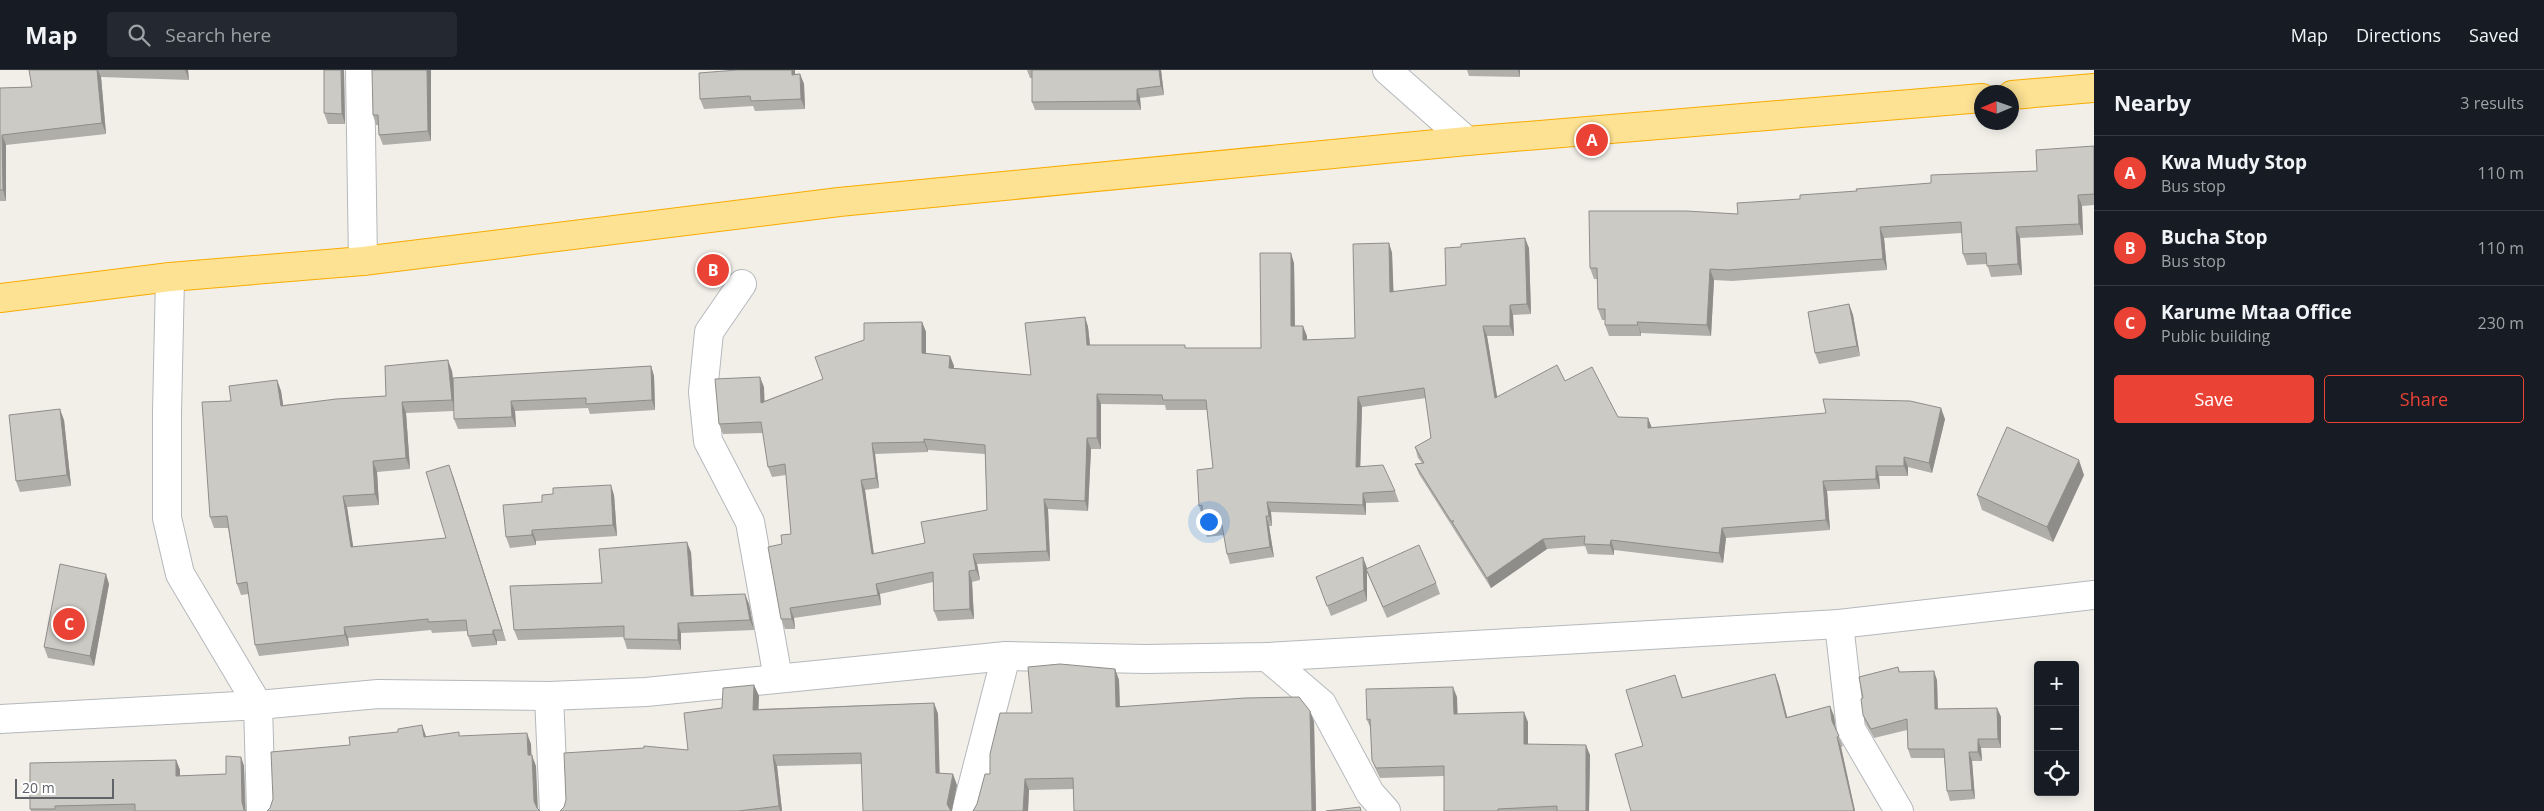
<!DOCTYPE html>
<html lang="en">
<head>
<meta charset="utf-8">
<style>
  :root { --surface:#171b24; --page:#242831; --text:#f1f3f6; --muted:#9ea1a6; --line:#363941; --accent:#ea4335 }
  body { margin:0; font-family:"Open Sans",sans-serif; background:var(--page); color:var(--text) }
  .controls { position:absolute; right:15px; bottom:15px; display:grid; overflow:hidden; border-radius:5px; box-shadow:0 2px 12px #0003 }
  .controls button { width:45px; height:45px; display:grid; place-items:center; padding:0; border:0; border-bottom:1px solid var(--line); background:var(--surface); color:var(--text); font:25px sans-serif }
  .compass { position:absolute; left:1974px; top:15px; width:45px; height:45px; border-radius:50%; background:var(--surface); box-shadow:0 2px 12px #0003; rotate:268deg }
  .scale { position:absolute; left:15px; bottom:12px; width:99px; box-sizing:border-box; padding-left:5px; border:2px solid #5f6368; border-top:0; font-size:14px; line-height:18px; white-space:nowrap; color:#5f6368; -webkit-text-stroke:4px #fff; paint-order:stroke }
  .you { position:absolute; left:1208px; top:451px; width:18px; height:18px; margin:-12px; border:4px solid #fff; border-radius:50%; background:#1a73e8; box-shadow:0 0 0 8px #1a73e833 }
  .badge { display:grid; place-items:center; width:32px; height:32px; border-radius:50%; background:var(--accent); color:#fff; font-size:16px; font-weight:700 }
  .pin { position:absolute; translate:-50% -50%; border:2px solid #fff; box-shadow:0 1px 5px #0006 }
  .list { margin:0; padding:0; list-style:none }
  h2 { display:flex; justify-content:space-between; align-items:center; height:65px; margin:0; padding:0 20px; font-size:21px }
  h2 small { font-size:16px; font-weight:400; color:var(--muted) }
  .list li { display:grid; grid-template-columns:32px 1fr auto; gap:15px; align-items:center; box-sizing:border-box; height:75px; padding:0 20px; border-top:1px solid var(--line) }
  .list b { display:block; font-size:19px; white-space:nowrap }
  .list p { margin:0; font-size:16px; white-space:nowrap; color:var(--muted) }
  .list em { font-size:16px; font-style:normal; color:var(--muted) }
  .actions { display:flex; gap:10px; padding:15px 20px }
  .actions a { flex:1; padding:11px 0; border:1px solid var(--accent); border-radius:5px; text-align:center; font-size:18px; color:var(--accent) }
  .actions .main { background:var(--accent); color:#fff }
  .icon { flex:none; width:28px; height:28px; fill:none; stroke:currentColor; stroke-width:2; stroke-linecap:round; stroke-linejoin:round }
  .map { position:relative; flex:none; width:2094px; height:741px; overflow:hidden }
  header { display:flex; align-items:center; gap:30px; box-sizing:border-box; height:70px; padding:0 25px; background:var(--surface); border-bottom:1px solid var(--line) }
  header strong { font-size:24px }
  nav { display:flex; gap:28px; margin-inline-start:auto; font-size:18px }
  .search { width:350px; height:45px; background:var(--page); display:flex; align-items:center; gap:12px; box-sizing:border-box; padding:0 18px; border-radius:5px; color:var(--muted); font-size:19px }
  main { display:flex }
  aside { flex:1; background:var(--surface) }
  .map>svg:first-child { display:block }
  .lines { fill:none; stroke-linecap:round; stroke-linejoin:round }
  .minor-casing { stroke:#b5b8bc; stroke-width:30 }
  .highway-casing { stroke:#f9ab00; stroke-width:30 }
  .minor { stroke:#fff; stroke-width:28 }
  .highway { stroke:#fde293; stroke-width:28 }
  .wall { fill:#afaea9; fill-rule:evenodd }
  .shaded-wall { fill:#8f8d8a }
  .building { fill:#cccac5; stroke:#8f8d8a; fill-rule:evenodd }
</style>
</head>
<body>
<header>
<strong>Map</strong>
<div class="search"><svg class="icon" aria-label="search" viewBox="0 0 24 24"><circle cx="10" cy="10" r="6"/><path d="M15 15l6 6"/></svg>Search here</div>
<nav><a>Map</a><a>Directions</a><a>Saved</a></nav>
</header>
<main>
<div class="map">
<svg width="2094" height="741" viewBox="0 0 2094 741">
  <rect width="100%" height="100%" fill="#f1efe8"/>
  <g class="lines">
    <g class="minor-casing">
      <g id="minor">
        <path d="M 360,0 L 363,191"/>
        <path d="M 1387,0 L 1467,71"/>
        <path d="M 170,207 L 167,343 L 167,448 L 180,504 L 258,635 L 261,741"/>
        <path d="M 742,214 L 709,262 L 703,322 L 708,371 L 750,452 L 778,608"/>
        <path d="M 1839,554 L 1851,659 L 1899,741"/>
        <path d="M 1267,587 L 1322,634 L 1370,723 L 1386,741"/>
        <path d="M 549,626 L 554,741"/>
        <path d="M 0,649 L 258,635 L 378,624 L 549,626 L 646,622 L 1006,586 L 1145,589 L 1267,587 L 1839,554 L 2094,525"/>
        <path d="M 966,741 L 1006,586"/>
      </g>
    </g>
    <g class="highway-casing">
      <g id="highway">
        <path d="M 2012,25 L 2094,18"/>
        <path d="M 0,228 L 170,207 L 363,191 L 839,132 L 1467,71 L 1982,28"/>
      </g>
    </g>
    <use href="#minor" class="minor"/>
    <use href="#highway" class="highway"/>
  </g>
  <g class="wall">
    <path d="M 29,0 L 188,0 L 189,10 L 101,7 L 106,64 L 6,75 L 6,131 L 0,131 L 0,18 L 32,17 Z"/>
    <path d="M 344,0 L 345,54 L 328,54 L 324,43 Z"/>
    <path d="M 431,0 L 431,71 L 383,75 L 379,65 L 379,55 L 376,55 L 373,45 Z"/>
    <path d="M 1027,0 L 1161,0 L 1164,25 L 1140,28 L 1141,40 L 1035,40 L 1032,32 L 1032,8 L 1030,8 Z"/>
    <path d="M 1467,0 L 1520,0 L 1520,7 L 1469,6 Z"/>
    <path d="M 737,1 L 800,4 L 804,14 L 805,39 L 755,41 L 753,36 L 704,39 L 700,29 Z"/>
    <path d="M 2094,76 L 2094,135 L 2082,136 L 2083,165 L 2020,168 L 2022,205 L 1991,207 L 1987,194 L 1967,195 L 1963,184 L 1962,163 L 1884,168 L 1887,200 L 1732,211 L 1714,210 L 1711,266 L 1641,263 L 1641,266 L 1609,266 L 1605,255 L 1605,250 L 1602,250 L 1598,239 L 1597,209 L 1594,209 L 1590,198 L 1738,144 L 1800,129 L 1857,121 L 1931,113 L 2037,101 Z"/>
    <path d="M 1389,173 L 1392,183 L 1393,222 L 1446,215 L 1529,178 L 1531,244 L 1513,245 L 1514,266 L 1487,266 L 1497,327 L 1565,311 L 1618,347 L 1648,348 L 1651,357 L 1945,349 L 1932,403 L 1908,397 L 1908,406 L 1879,406 L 1880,419 L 1827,421 L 1830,460 L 1726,468 L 1723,493 L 1614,480 L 1614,485 L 1588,484 L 1585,476 L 1547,479 L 1491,518 L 1419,404 L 1415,394 L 1422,393 L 1418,388 L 1415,377 L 1431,368 L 1426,328 L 1362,337 L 1360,396 L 1395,421 L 1399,432 L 1366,433 L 1366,445 L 1271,442 L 1272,456 L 1269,456 L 1274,487 L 1230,494 L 1227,484 L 1224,465 L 1207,467 L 1203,457 L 1202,445 L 1199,436 L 1213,398 L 1207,340 L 1166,340 L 1165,335 L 1101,334 L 1101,379 L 1091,379 L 1088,441 L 1048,439 L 1050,491 L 977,494 L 980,510 L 972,512 L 974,549 L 938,551 L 934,541 L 933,512 L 880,524 L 881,535 L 794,548 L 795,559 L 785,559 L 781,549 L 782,474 L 791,464 L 786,405 L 772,407 L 768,397 L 763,363 L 723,364 L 719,354 L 764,317 L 764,331 L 823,309 L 922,252 L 926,262 L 926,284 L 950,286 L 954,296 L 954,298 L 1031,305 L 1085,247 L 1088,257 L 1090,275 L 1186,278 L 1261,278 L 1294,193 L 1295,256 L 1307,266 L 1307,270 L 1355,268 ZM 928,380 L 985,384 L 987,440 L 925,473 L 874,484 L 865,420 L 879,418 L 875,384 L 928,382 Z"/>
    <path d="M 1849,234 L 1853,245 L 1860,286 L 1819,294 L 1815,283 Z"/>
    <path d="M 651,296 L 654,306 L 655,340 L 590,344 L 588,338 L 515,341 L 516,357 L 458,359 L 454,349 L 454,341 L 406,343 L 410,399 L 377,402 L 379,435 L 347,437 L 353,477 L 446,468 L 453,406 L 506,571 L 497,571 L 497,575 L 472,577 L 468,566 L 467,561 L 432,563 L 431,560 L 348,568 L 349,576 L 259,586 L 255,575 L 249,524 L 241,525 L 237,514 L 228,458 L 214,458 L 210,447 L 231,331 L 277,310 L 281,321 L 283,335 L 386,326 L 452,301 L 453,308 Z"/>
    <path d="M 64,350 L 71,416 L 20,422 L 16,411 Z"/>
    <path d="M 2084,405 L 2053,472 L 1982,440 L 1977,425 Z"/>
    <path d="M 614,425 L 617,466 L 536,471 L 536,475 L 510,478 L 506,467 L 542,432 Z"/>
    <path d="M 691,482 L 694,526 L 749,534 L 754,560 L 681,563 L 681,580 L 627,579 L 624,569 L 624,567 L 518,570 L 514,560 L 602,513 Z"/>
    <path d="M 1367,499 L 1436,513 L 1440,524 L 1387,548 L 1367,502 L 1367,531 L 1331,546 L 1316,507 Z"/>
    <path d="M 109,514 L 94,596 L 48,588 L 44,577 Z"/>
    <path d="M 1898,597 L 1900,602 L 1937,610 L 1938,639 L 1997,638 L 2001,647 L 2001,678 L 1981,678 L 1982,691 L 1972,691 L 1975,729 L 1950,731 L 1947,721 L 1944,688 L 1911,688 L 1908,679 L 1907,660 L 1874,668 L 1866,654 L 1863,645 L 1863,628 Z"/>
    <path d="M 1115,599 L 1119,610 L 1120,636 L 1310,641 L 1314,652 L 1316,741 L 1074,741 L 1074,719 L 1029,720 L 1028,741 L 973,741 L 977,734 L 990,704 L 1032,643 Z"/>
    <path d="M 1775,604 L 1779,615 L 1787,647 L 1830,636 L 1834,646 L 1835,658 L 1843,676 L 1841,677 L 1855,741 L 1631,741 L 1643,676 L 1679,616 L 1683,628 Z"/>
    <path d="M 754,615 L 759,626 L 758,639 L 934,633 L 938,644 L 939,703 L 957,715 L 861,694 L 777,696 L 782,741 L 560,741 L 688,680 L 722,638 Z"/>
    <path d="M 1457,627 L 1457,644 L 1528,652 L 1528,674 L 1590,685 L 1589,741 L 1444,741 L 1444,706 L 1380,708 L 1376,700 L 1372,690 L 1371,659 L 1367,650 Z"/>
    <path d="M 241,687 L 244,696 L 246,741 L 31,741 L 30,739 L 176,690 L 180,700 L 180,706 L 226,704 Z"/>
  </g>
  <g class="shaded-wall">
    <path d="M 97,0 L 98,0 L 101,7 L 106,64 L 102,53 Z"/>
    <path d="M 185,0 L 188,0 L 189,10 Z"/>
    <path d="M 341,0 L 344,0 L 345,54 L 342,44 Z"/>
    <path d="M 427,0 L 431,0 L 431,71 L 428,61 Z"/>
    <path d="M 792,0 L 795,0 L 795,14 L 792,5 Z"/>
    <path d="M 1159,0 L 1161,0 L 1164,25 L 1161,16 Z"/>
    <path d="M 1518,0 L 1520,0 L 1520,7 Z"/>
    <path d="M 800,4 L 804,14 L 805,39 L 801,29 Z"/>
    <path d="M 1137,19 L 1140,28 L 1141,40 L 1137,31 Z"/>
    <path d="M 2,65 L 6,75 L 6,131 L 3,120 Z"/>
    <path d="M 2078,125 L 2082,136 L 2083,165 L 2079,154 Z"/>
    <path d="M 1880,157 L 1884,168 L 1887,200 L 1883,189 Z"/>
    <path d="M 2016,157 L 2020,168 L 2022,205 L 2018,194 Z"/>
    <path d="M 1525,168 L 1529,178 L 1531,244 L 1527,234 Z"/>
    <path d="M 1389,173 L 1392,183 L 1394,233 L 1390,222 Z"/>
    <path d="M 1291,183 L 1294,193 L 1295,266 L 1291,256 Z"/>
    <path d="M 1710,199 L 1714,210 L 1711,266 L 1707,255 Z"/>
    <path d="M 1849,234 L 1853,245 L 1860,286 L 1857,276 Z"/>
    <path d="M 1510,235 L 1513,245 L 1514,266 L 1510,256 Z"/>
    <path d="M 1085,247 L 1088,257 L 1091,285 L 1087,275 Z"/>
    <path d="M 922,252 L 926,262 L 926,293 L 922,283 Z"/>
    <path d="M 1637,252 L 1641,263 L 1641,266 L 1638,255 Z"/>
    <path d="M 1303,256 L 1307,266 L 1307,280 L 1303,270 Z"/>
    <path d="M 1483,256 L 1487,266 L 1499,338 L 1495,328 Z"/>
    <path d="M 950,286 L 954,296 L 953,308 L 949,298 Z"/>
    <path d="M 448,290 L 452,301 L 456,341 L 452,330 Z"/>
    <path d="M 651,296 L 654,306 L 655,340 L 652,330 Z"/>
    <path d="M 760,307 L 764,317 L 765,343 L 761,333 Z"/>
    <path d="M 277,310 L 281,321 L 285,347 L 281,336 Z"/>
    <path d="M 1097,324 L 1101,334 L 1101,379 L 1097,368 Z"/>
    <path d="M 1358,327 L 1362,337 L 1360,407 L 1356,397 Z"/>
    <path d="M 511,331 L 515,341 L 516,357 L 512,347 Z"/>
    <path d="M 402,332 L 406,343 L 410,399 L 406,388 Z"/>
    <path d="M 1941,338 L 1945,349 L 1932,403 L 1929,393 Z"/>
    <path d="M 60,339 L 64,350 L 71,416 L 67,405 Z"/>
    <path d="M 1648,348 L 1652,358 L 1648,358 Z"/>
    <path d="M 1087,368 L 1091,379 L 1088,441 L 1085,431 Z"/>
    <path d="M 924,369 L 928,380 L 928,382 L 924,372 Z"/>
    <path d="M 872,373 L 875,384 L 879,418 L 876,408 Z"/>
    <path d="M 1904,387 L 1908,397 L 1908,406 L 1904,396 Z"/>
    <path d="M 2079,390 L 2084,405 L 2053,472 L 2047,457 Z"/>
    <path d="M 373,391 L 377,402 L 379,435 L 375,424 Z"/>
    <path d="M 449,395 L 453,406 L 506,571 L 502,560 Z"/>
    <path d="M 1876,396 L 1879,406 L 1880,419 L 1876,409 Z"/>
    <path d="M 861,410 L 865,420 L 875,494 L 872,484 Z"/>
    <path d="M 1823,411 L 1827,421 L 1830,460 L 1826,450 Z"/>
    <path d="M 611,415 L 614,425 L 617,466 L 613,455 Z"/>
    <path d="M 1363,423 L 1366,433 L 1366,445 L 1363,435 Z"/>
    <path d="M 343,426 L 347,437 L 355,488 L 351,477 Z"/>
    <path d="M 1044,429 L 1048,439 L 1050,491 L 1047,481 Z"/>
    <path d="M 1267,432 L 1271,442 L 1272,456 L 1269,446 Z"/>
    <path d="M 1266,446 L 1269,456 L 1274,487 L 1270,477 Z"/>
    <path d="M 1722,458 L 1726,468 L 1723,493 L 1719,483 Z"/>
    <path d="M 532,460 L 536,471 L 536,475 L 532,465 Z"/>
    <path d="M 1543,469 L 1547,479 L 1491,518 L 1487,508 Z"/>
    <path d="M 1611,470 L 1614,480 L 1614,485 L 1610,475 Z"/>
    <path d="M 687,472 L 691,482 L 694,536 L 691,526 Z"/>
    <path d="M 973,484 L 977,494 L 980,510 L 976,500 Z"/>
    <path d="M 1363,487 L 1367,498 L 1367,531 L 1364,520 Z"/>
    <path d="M 969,501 L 972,512 L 974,549 L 970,539 Z"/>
    <path d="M 106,504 L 109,514 L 94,596 L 90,586 Z"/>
    <path d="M 876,514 L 880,524 L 881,535 L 878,525 Z"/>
    <path d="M 745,524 L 749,534 L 754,560 L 750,550 Z"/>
    <path d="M 790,538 L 794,548 L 795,559 L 792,549 Z"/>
    <path d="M 678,553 L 681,563 L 681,580 L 678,570 Z"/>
    <path d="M 344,557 L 348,568 L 349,576 L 345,565 Z"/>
    <path d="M 493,560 L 497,571 L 497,575 L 493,564 Z"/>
    <path d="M 1115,599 L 1119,610 L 1120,648 L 1116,637 Z"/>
    <path d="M 1934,601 L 1937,610 L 1938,649 L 1935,639 Z"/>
    <path d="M 1775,604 L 1779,615 L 1790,658 L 1786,648 Z"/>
    <path d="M 754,615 L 759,626 L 758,651 L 753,640 Z"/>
    <path d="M 1453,617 L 1457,627 L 1458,654 L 1454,644 Z"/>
    <path d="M 934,633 L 938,644 L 940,715 L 936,703 Z"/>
    <path d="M 1830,636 L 1834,646 L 1836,661 L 1832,651 Z"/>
    <path d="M 1997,638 L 2001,647 L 2001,678 L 1998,669 Z"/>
    <path d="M 1310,641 L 1314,652 L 1316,741 L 1312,741 Z"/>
    <path d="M 1524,642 L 1528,652 L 1528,684 L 1524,674 Z"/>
    <path d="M 422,655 L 426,666 L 428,678 L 424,667 Z"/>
    <path d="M 527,663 L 531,674 L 532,697 L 528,685 Z"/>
    <path d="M 1837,667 L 1841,677 L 1855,741 L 1854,741 Z"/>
    <path d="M 1978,669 L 1981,678 L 1982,691 L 1978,682 Z"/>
    <path d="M 1586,675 L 1590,685 L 1589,741 L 1586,741 Z"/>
    <path d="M 1969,682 L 1972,691 L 1975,729 L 1972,720 Z"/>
    <path d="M 532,685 L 536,696 L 538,741 L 534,731 Z"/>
    <path d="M 773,685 L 777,696 L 782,741 L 780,741 L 779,736 Z"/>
    <path d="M 241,687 L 244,696 L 245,741 L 242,732 Z"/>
    <path d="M 176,690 L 180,700 L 180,716 L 176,706 Z"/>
    <path d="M 953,704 L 957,715 L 952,741 L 949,741 L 947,734 Z"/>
    <path d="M 1025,709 L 1029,720 L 1028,741 L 1023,741 Z"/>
  </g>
  <g class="building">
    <path d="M 29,0 L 97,0 L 102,53 L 2,65 L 3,120 L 0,120 L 0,18 L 32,17 Z"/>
    <path d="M 324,0 L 341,0 L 342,44 L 324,43 Z"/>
    <path d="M 372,0 L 427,0 L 428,61 L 379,65 L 378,45 L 373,45 Z"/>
    <path d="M 737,0 L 792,0 L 792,5 L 800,4 L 801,29 L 751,31 L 750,26 L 700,29 L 699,3 Z"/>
    <path d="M 1032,0 L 1159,0 L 1161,16 L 1137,19 L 1137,31 L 1032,32 Z"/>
    <path d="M 2094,76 L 2094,124 L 2078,125 L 2079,154 L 2016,157 L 2018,194 L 1987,196 L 1986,183 L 1963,184 L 1961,152 L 1880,157 L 1883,189 L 1728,200 L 1710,199 L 1707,255 L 1637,252 L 1638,255 L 1605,255 L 1605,239 L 1598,239 L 1597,198 L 1590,198 L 1589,141 L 1686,141 L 1738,144 L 1737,133 L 1800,129 L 1800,125 L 1857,121 L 1856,119 L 1931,113 L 1931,105 L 2037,101 L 2036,80 Z"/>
    <path d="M 1525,168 L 1527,234 L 1510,235 L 1510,256 L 1483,256 L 1495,328 L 1557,295 L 1565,311 L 1592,297 L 1618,347 L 1648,348 L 1648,358 L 1826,343 L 1823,329 L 1910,331 L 1941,338 L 1929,393 L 1904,387 L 1904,396 L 1876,396 L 1876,409 L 1823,411 L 1826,450 L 1722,458 L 1719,483 L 1611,470 L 1610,475 L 1584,474 L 1585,466 L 1543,469 L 1487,508 L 1452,452 L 1454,451 L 1451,451 L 1415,394 L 1424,393 L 1415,377 L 1431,368 L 1424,318 L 1358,327 L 1356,397 L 1383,395 L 1395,421 L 1363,423 L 1363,435 L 1267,432 L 1269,446 L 1266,446 L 1270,477 L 1227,484 L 1222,455 L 1203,457 L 1202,435 L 1199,436 L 1197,400 L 1213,398 L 1206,330 L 1163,330 L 1162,325 L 1097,324 L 1097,368 L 1087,368 L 1085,431 L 1044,429 L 1047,481 L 973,484 L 976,500 L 969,501 L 970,539 L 934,541 L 933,502 L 876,514 L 878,525 L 790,538 L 792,549 L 781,549 L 768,477 L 782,474 L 781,465 L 791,464 L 785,394 L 768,397 L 761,352 L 719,354 L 715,309 L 760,307 L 761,333 L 823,309 L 815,287 L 864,270 L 864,253 L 922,252 L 922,283 L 950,286 L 949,298 L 1031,305 L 1025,253 L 1085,247 L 1087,275 L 1185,275 L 1185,278 L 1261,278 L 1260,183 L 1291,183 L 1291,256 L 1303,256 L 1303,270 L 1355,268 L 1353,174 L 1389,173 L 1390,222 L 1446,215 L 1445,178 L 1461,177 L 1461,174 ZM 924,369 L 985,375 L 987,440 L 921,452 L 925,473 L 872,484 L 861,410 L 876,408 L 872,373 L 924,372 Z"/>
    <path d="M 1849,234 L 1857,276 L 1815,283 L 1808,242 Z"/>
    <path d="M 448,290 L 452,330 L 402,332 L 406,388 L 373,391 L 375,424 L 343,426 L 351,477 L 446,468 L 426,402 L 449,395 L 502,560 L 493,560 L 493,564 L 468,566 L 466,550 L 428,552 L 428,549 L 344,557 L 345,565 L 255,575 L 247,512 L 237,514 L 227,446 L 210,447 L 202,332 L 231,331 L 229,316 L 277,310 L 281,336 L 336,329 L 386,326 L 385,296 Z"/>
    <path d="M 651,296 L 652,330 L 586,334 L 586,328 L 511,331 L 512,347 L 454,349 L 453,308 Z"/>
    <path d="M 60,339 L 67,405 L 16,411 L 9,345 Z"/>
    <path d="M 2007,357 L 2079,390 L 2047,457 L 1977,425 Z"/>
    <path d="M 611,415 L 613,455 L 532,460 L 532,465 L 506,467 L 503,435 L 542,432 L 542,425 L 553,424 L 553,418 Z"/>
    <path d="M 687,472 L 691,526 L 745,524 L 750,550 L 678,553 L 678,570 L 624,569 L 624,556 L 514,560 L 510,516 L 602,513 L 599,479 Z"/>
    <path d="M 1419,475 L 1436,513 L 1383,537 L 1366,499 Z"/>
    <path d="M 1363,487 L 1364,520 L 1327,536 L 1316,507 Z"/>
    <path d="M 60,494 L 106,504 L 90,586 L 44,577 Z"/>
    <path d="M 1060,594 L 1115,599 L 1116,637 L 1245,628 L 1299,627 L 1310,641 L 1312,741 L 1074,741 L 1073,708 L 1025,709 L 1023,741 L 973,741 L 977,734 L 985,704 L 990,704 L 990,684 L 1000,643 L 1032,643 L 1028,597 Z"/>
    <path d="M 1898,597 L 1899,602 L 1934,601 L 1935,639 L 1997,638 L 1998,669 L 1978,669 L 1978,682 L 1969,682 L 1972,720 L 1947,721 L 1944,679 L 1908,679 L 1907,649 L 1871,659 L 1863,645 L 1861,629 L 1863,628 L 1859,607 Z"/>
    <path d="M 1775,604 L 1786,648 L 1830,636 L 1832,651 L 1839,666 L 1837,667 L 1854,741 L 1631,741 L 1615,684 L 1643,676 L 1626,620 L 1675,605 L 1682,628 Z"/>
    <path d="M 754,615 L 753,640 L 934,633 L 936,703 L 953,704 L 947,734 L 951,741 L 863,741 L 861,683 L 773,685 L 779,736 L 738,741 L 560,741 L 564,737 L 566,730 L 564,683 L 644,678 L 644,676 L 688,680 L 684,643 L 722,638 L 723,618 Z"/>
    <path d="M 1453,617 L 1454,644 L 1524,642 L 1524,674 L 1586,675 L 1586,741 L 1557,741 L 1557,736 L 1498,739 L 1498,741 L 1444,741 L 1444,696 L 1376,698 L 1372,690 L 1370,649 L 1367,650 L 1366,619 Z"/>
    <path d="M 422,655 L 424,667 L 459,662 L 459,666 L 527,663 L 528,685 L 532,685 L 534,731 L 537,738 L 540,741 L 267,741 L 270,738 L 273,729 L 271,682 L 350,675 L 349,667 L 398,662 L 398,659 Z"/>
    <path d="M 226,686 L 241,687 L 242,732 L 244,740 L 246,741 L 135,741 L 135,734 L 55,736 L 55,739 L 30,739 L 30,693 L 176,690 L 176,706 L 226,704 Z"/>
    <path d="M 1360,737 L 1361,741 L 1326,741 Z"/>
  </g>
</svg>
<div class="controls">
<button>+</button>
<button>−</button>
<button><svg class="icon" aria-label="locate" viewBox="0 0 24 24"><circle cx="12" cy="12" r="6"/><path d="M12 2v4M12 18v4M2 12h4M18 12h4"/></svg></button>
</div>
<svg class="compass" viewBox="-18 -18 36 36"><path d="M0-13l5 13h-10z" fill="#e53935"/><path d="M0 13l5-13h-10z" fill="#9ea1a6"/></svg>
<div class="scale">20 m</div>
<div class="you"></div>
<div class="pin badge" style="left:1592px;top:70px">A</div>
<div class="pin badge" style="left:713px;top:200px">B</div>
<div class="pin badge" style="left:69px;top:554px">C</div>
</div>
<aside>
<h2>Nearby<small>3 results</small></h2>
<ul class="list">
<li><span class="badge">A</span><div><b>Kwa Mudy Stop</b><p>Bus stop</p></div><em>110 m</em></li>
<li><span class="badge">B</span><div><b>Bucha Stop</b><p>Bus stop</p></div><em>110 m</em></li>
<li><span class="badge">C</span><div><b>Karume Mtaa Office</b><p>Public building</p></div><em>230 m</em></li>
</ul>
<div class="actions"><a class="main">Save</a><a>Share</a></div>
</aside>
</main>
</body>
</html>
